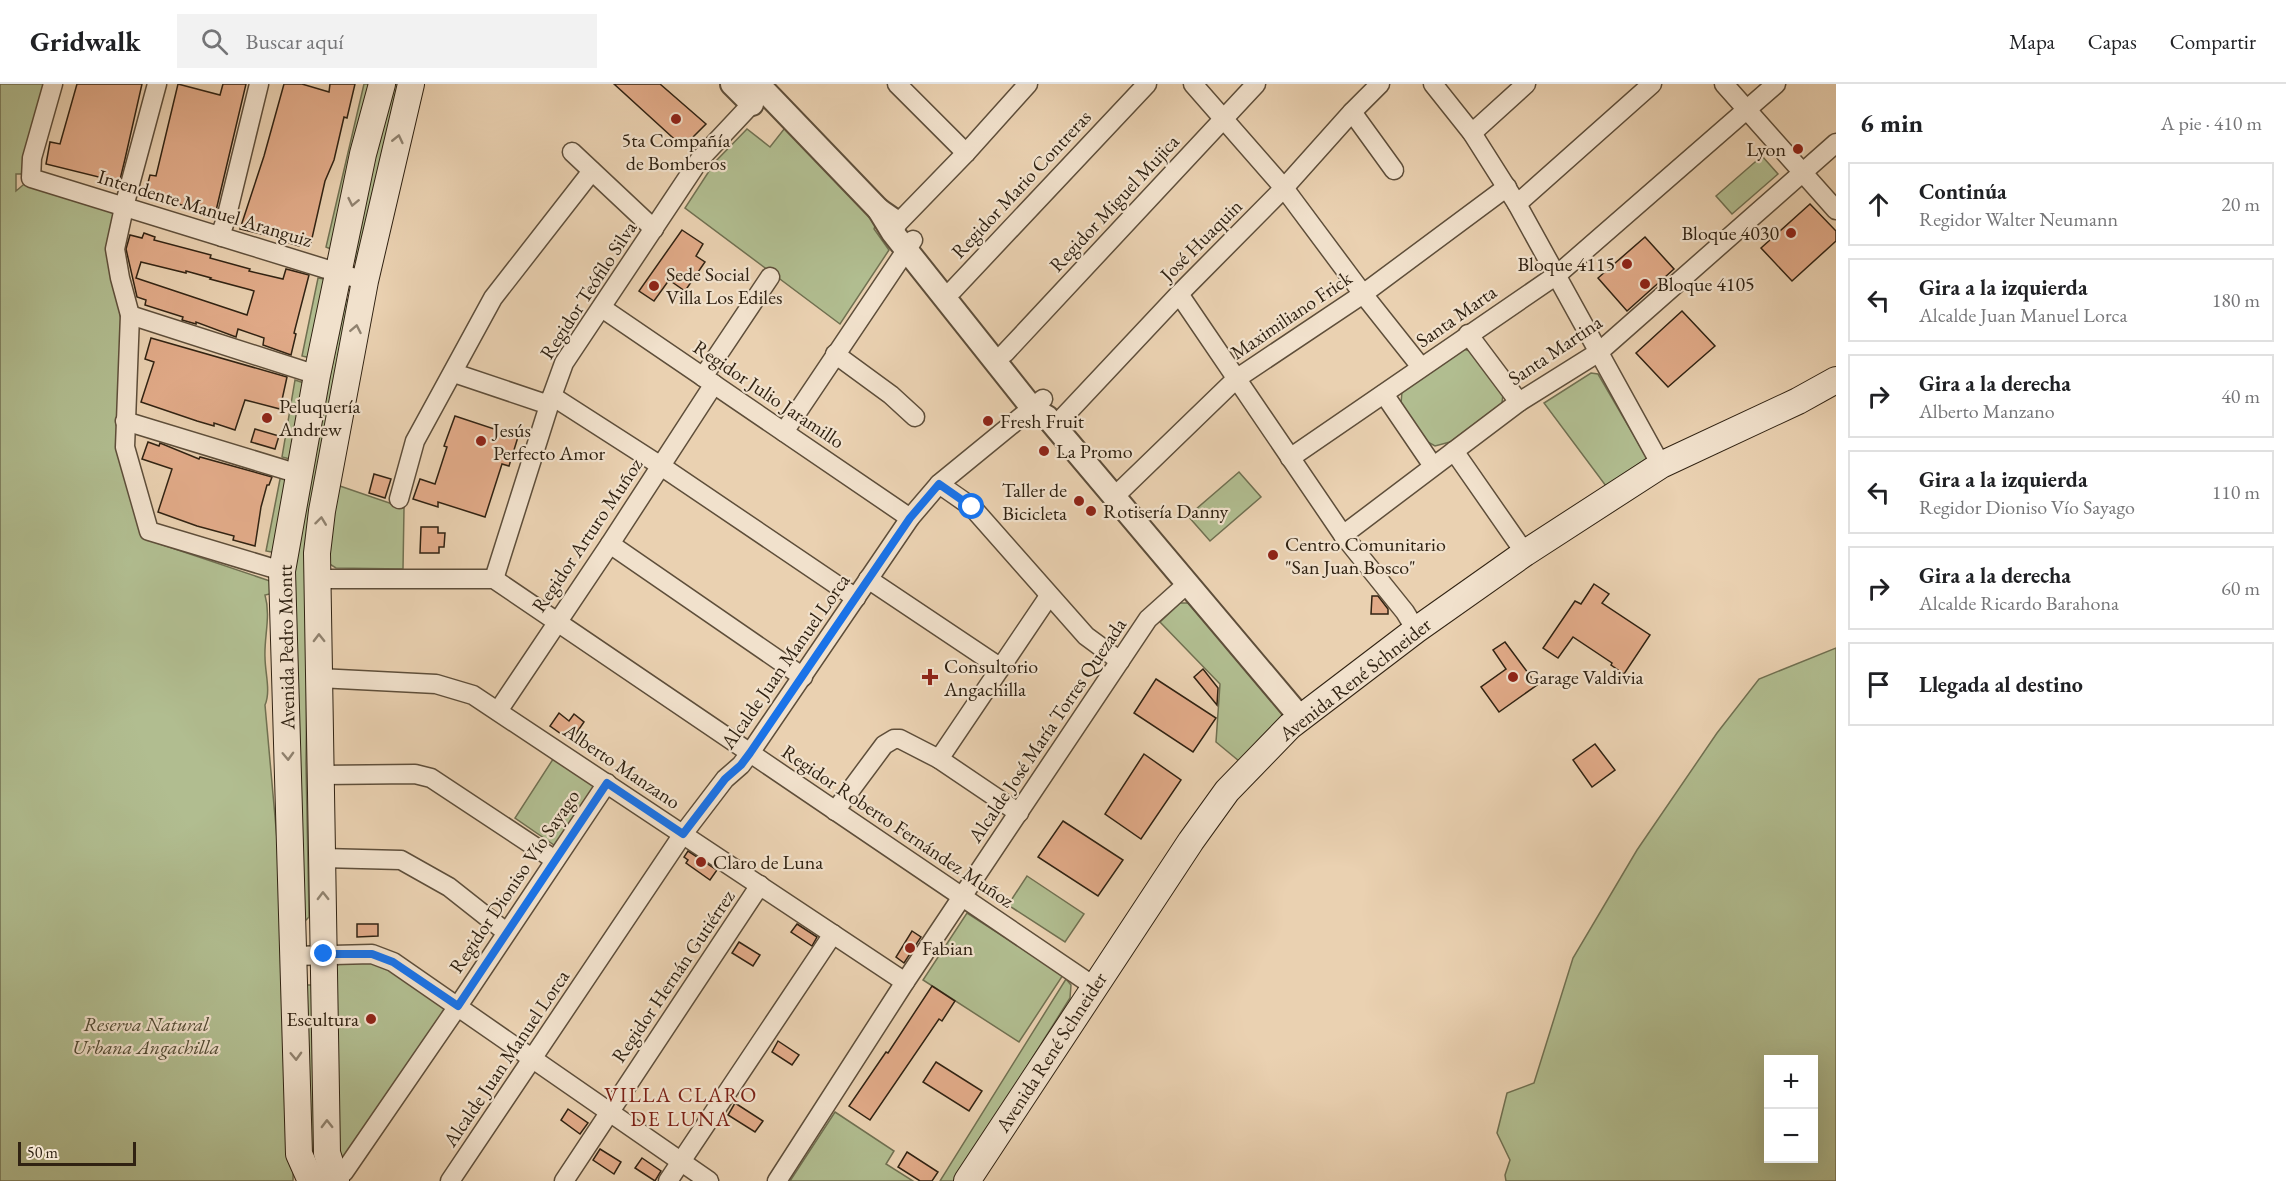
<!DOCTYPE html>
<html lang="es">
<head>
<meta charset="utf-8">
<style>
  :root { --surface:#fff; --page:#f2f2f2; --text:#202124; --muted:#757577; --line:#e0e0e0 }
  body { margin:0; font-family:"EB Garamond",serif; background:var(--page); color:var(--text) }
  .controls { position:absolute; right:18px; bottom:18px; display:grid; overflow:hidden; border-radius:0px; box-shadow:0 6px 24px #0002 }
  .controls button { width:54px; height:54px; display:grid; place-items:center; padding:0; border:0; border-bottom:2px solid var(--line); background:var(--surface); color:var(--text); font:30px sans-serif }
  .scale { position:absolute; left:18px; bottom:15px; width:118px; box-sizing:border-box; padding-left:6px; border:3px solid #302212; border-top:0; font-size:16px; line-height:21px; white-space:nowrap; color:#302212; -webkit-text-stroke:4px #f1e1cc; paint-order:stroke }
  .stop { position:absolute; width:18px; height:18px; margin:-14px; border:4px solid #1a73e8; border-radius:50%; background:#fff }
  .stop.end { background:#1a73e8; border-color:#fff; box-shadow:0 2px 6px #0008 }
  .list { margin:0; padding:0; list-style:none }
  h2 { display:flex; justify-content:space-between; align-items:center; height:78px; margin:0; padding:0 24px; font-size:26px }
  h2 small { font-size:20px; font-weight:400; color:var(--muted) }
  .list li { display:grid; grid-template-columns:39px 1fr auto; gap:18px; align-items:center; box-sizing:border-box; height:84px; margin:0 12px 12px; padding:0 12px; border:2px solid var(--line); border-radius:0px }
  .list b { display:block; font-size:22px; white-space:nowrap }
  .list p { margin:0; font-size:20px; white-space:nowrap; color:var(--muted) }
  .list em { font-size:20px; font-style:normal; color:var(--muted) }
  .icon { flex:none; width:33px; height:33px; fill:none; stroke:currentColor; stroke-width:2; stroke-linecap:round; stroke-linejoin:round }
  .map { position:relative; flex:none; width:1836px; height:1097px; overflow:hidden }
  header { display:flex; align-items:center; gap:36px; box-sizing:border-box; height:84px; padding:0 30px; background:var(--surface); border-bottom:2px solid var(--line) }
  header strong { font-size:28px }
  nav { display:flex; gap:33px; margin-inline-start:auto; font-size:21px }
  .search { width:420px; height:54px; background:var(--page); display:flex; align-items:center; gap:15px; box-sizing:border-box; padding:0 21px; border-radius:0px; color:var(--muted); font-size:22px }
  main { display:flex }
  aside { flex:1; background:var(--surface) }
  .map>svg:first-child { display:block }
  .green { fill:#b1bd90; stroke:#707051; stroke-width:1.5; fill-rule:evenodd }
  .building { fill:#e2ab89; stroke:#302212; stroke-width:1.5; fill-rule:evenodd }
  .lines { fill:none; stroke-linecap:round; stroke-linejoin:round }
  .minor-casing { stroke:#5e4e3a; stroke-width:21 }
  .tertiary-casing { stroke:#5e4e3a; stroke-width:26 }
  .secondary-casing { stroke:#302212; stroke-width:28 }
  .minor { stroke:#f1e1cc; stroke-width:18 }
  .tertiary { stroke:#f1e1cc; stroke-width:22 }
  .secondary { stroke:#f1e1cc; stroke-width:26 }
  .oneway { stroke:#90826f }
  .route { stroke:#1a73e8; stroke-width:8 }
  .poi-dot { fill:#8f2418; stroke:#f1e1cc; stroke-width:2 }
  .labels { text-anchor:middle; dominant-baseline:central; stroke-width:4.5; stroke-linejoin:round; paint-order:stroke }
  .poi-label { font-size:20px; fill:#302212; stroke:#f1e1cc; text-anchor:start }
  .street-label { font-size:20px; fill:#302212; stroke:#f1e1cc }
  .park-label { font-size:20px; font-style:italic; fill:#504932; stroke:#f1e1cc }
  .neighbourhood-label { font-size:21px; letter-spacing:1.5px; fill:#7a1f14; stroke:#f1e1cc }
</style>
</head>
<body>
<header>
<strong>Gridwalk</strong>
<div class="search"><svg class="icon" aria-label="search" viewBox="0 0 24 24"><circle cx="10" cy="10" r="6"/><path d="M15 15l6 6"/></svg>Buscar aquí</div>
<nav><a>Mapa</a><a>Capas</a><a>Compartir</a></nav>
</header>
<main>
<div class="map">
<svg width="1836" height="1097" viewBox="0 0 1836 1097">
  <rect width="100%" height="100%" fill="#ead1b1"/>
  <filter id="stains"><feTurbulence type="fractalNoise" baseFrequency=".00333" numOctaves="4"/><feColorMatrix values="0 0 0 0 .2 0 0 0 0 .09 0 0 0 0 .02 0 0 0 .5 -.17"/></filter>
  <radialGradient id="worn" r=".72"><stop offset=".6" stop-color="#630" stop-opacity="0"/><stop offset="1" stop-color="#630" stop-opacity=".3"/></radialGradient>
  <g class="green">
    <path d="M 0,0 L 47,0 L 25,90 L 16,90 L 16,107 L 29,96 L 113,123 L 124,224 L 120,316 L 145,455 L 273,498 L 274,509 L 265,511 C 271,532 264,553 265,573 C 265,589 271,607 265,621 L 288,878 L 294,1004 L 293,1097 L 0,1097 Z"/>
    <path d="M 364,0 L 374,0 L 333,166 L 326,163 Z"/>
    <path d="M 390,0 L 402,0 L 360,177 L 355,176 L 352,172 Z"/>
    <path d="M 788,40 L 880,130 L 874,145 L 889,166 L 840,240 L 685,124 L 715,78 L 747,45 L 770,63 Z"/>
    <path d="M 1762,72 L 1778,90 L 1732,130 L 1716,112 Z"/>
    <path d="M 318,194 L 330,196 L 315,275 L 302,272 Z"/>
    <path d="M 346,215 L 349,216 L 308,474 L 306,680 L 309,833 L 305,837 L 301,837 L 290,484 Z"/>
    <path d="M 1463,265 L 1474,268 L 1503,310 L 1502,319 L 1450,358 L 1435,362 L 1426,357 L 1401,320 L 1402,307 Z"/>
    <path d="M 1591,289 L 1598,290 L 1647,374 L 1606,402 L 1544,319 Z"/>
    <path d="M 295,296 L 307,300 L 294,376 L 282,373 Z"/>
    <path d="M 1239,388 L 1261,413 L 1210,457 L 1188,432 Z"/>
    <path d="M 281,390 L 289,393 L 277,469 L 266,467 Z"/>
    <path d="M 337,401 L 404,424 L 403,485 L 336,484 L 328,479 Z"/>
    <path d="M 1180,519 L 1188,519 L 1287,630 L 1239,677 L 1216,658 L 1220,600 L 1160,538 Z"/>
    <path d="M 1836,564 L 1836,1097 L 1506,1097 L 1505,1091 L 1510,1076 L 1497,1049 L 1507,1009 L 1534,999 L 1573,874 L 1637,766 L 1717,649 L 1759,595 ZM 1768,976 L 1814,976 L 1814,1074 L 1768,1074 Z"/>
    <path d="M 557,669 L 599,697 L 560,760 L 554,761 L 515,734 Z"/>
    <path d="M 1027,792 L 1084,830 L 1065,858 L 1008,821 Z"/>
    <path d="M 967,829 L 1063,891 L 1019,958 L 923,896 Z"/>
    <path d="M 341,878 L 378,879 L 450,925 L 346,1080 L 337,1078 L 333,886 Z"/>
    <path d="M 1066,895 L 1071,901 L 1070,914 L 955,1097 L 940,1097 Z"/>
    <path d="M 306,901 L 313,901 L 327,1097 L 308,1068 Z"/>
    <path d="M 835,1028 L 894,1067 L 886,1080 L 913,1097 L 790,1097 Z"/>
  </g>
  <g class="building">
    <path d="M 77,0 L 142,0 L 125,75 L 119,100 L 116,99 L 115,104 L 102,100 L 103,94 L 46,80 L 50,58 L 60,60 Z"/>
    <path d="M 178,0 L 220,11 L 223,0 L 246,0 L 215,131 L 145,110 L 150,91 L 156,92 Z"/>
    <path d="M 284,0 L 302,0 L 329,8 L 330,0 L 355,0 L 347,34 L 344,33 L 334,76 L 325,97 L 310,163 L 299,159 L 299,162 L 286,158 L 286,156 L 240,145 L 264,72 Z"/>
    <path d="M 614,0 L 660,0 L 706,40 L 683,63 Z"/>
    <path d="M 1810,120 L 1836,147 L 1836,157 L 1792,197 L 1761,164 Z"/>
    <path d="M 682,146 L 703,160 L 696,172 L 705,178 L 685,207 L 669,196 L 654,217 L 639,207 Z"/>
    <path d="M 144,149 L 155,153 L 154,156 L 211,171 L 210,174 L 250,185 L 249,187 L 283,195 L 286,185 L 309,191 L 294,249 L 296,250 L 291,271 L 263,261 L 264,254 L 238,245 L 236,253 L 196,238 L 196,240 L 182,236 L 183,233 L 145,221 L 146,216 L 137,213 L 126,165 L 130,151 L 142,154 ZM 141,178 L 186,189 L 186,187 L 211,194 L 210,195 L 251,206 L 254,207 L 247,231 L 136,194 Z"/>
    <path d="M 1645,153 L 1674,185 L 1627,227 L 1598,194 Z"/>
    <path d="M 1682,227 L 1715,262 L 1668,303 L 1636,269 Z"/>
    <path d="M 151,254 L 287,293 L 280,325 L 245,316 L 235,346 L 214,339 L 214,342 L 197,337 L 141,318 L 154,278 L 145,275 Z"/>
    <path d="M 455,332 L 518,353 L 509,382 L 502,380 L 485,433 L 438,418 L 438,423 L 413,415 L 420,395 L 435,400 L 447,363 L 444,362 Z"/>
    <path d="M 255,345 L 279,352 L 275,365 L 251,358 Z"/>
    <path d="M 148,358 L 159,362 L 160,359 L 199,375 L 200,373 L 272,393 L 269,401 L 267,401 L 261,423 L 255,462 L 233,456 L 234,452 L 197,442 L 158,428 L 172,385 L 142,375 Z"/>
    <path d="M 374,390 L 391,395 L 385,414 L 369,409 Z"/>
    <path d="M 421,443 L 438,443 L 438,449 L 445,449 L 444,463 L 439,463 L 439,469 L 420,469 Z"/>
    <path d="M 1594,500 L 1609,510 L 1602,519 L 1650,551 L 1624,590 L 1611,581 L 1612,579 L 1573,553 L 1558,574 L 1543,564 L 1575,517 L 1581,520 Z"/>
    <path d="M 1372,512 L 1378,512 L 1388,525 L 1388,530 L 1371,530 Z"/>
    <path d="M 1505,558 L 1537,601 L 1499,628 L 1481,603 L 1506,585 L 1493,566 Z"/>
    <path d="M 1203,585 L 1218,604 L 1217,621 L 1194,593 Z"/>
    <path d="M 1156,595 L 1216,634 L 1193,668 L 1134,629 Z"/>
    <path d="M 559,629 L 569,637 L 574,630 L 584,638 L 571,657 L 550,642 Z"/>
    <path d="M 1595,660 L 1615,686 L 1592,703 L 1573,676 Z"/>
    <path d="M 1144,670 L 1181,696 L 1141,755 L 1105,730 Z"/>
    <path d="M 1063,737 L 1123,776 L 1098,812 L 1038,773 Z"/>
    <path d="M 688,767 L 717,786 L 710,796 L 686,779 L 688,776 L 684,773 Z"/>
    <path d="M 357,840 L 378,840 L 378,852 L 357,853 Z"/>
    <path d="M 797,840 L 817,853 L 812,862 L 791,848 Z"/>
    <path d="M 912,847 L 921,853 L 904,879 L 896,873 Z"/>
    <path d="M 739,858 L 760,871 L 753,882 L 732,869 Z"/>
    <path d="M 932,902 L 955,917 L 942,937 L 939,935 L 870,1036 L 849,1022 L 886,968 L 888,969 Z"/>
    <path d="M 778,957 L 799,971 L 792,981 L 772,968 Z"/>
    <path d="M 936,978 L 982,1007 L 969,1027 L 923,998 Z"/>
    <path d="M 735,1019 L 763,1037 L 755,1048 L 728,1031 Z"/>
    <path d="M 568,1025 L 588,1039 L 580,1050 L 561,1036 Z"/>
    <path d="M 600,1065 L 621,1078 L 614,1090 L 593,1076 Z"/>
    <path d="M 907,1068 L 938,1088 L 932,1097 L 920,1097 L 898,1083 Z"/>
    <path d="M 642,1074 L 661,1087 L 655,1097 L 635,1084 Z"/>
  </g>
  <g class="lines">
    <g class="minor-casing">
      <g id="minor">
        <path d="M 53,0 L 32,74 L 31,94 L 365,197"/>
        <path d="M 157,0 L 125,119 L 115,165 L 120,194 L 130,231 L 125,363 L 149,447 L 282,487"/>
        <path d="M 897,0 L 966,69"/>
        <path d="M 1193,0 L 1284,104 L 1363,210 L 1421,283"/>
        <path d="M 1433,0 L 1472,49 L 1517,120 L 1661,381"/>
        <path d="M 1724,0 L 1836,126"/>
        <path d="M 1352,28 L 1394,86"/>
        <path d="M 1472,49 L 1526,0"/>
        <path d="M 572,68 L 654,145"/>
        <path d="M 1517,120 L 1652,0"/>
        <path d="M 893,149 L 898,139 L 966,69 L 1028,0"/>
        <path d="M 222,153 L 222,146 L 226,135 L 259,0"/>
        <path d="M 953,206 L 1147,0"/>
        <path d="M 1179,210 L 1343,451 L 1405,528 L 1416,546"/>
        <path d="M 602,224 L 910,434"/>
        <path d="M 130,231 L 317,291"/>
        <path d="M 1468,250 L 1519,318"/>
        <path d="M 1005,269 L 1256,0"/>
        <path d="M 835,270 L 891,311 L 915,333"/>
        <path d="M 454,289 L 549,321"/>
        <path d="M 703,293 L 770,193"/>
        <path d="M 1384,310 L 1433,382"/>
        <path d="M 552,312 L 661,382 L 856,514"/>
        <path d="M 125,337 L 299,390"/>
        <path d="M 1054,343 L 1179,210 L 1284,104 L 1352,28 L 1380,0"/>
        <path d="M 784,348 L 913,156"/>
        <path d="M 1454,367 L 1525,469"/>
        <path d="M 1290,374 L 1558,190 L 1776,0"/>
        <path d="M 939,400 L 972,423 L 1086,552 L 1120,577"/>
        <path d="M 1114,413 L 1236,295 L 1363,210 L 1507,103"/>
        <path d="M 399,415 L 415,357 L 493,214 L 592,87"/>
        <path d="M 1343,451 L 1519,318 L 1599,268 L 1836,59"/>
        <path d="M 610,460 L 803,593"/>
        <path d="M 318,495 L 494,495 L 1095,903"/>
        <path d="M 494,495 L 552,312 L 564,279 L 700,75 L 761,10"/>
        <path d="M 868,495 L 1001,584"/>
        <path d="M 319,594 L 436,600 L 473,611 L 905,898"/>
        <path d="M 498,627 L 610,460 L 714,300"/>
        <path d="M 939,675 L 1049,512"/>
        <path d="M 321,691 L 415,690 L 431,694 L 555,776"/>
        <path d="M 835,727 L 884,661 L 894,655 L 900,655 L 939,675 L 1019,729"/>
        <path d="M 323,774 L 401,776 L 449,803 L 506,848"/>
        <path d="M 293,872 L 372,870 L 393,878 L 709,1097"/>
        <path d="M 335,1096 L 344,1088 L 458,922 L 607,699"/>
        <path d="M 450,1097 L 683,750 L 725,695 L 741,681 L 750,669 L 910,434 L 939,400 L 1043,315"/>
        <path d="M 564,1097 L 760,801"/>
        <path d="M 668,1097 L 833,850"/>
        <path d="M 777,1097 L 905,898 L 1148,535 L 1187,500"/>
      </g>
    </g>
    <g class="tertiary-casing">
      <g id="tertiary">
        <path d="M 732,0 L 752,20"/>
        <path d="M 758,0 L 879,126 L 892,135"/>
        <path d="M 879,126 L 893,149 L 1033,325 L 1047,333 L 1300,633"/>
      </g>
    </g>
    <g class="secondary-casing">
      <g id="secondary">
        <path d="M 311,1097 L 299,1070 L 282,487 L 317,291 L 363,70 L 382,0"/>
        <path d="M 336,1097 L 327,1069 L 317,469 L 322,427 L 365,197 L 411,0"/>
        <path d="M 967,1097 L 1191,757 L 1227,707 L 1290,642 L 1416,546 L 1525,469 L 1661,381 L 1798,317 L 1836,296"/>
      </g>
    </g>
    <use href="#minor" class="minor"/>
    <use href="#tertiary" class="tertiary"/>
    <use href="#secondary" class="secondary"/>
  </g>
  <defs><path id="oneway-chevron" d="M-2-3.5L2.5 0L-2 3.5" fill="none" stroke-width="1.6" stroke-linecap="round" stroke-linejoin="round" transform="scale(1.5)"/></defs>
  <g class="oneway">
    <use href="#oneway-chevron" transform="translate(398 55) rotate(-77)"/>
    <use href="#oneway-chevron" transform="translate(353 118) rotate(102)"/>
    <use href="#oneway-chevron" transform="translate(356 245) rotate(-79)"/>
    <use href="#oneway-chevron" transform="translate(321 437) rotate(-83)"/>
    <use href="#oneway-chevron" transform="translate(319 554) rotate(-91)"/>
    <use href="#oneway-chevron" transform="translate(288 672) rotate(88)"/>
    <use href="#oneway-chevron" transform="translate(323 812) rotate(-91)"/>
    <use href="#oneway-chevron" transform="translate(296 972) rotate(88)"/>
    <use href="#oneway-chevron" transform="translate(327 1040) rotate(-91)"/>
  </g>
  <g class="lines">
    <path class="route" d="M 324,870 L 372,870 L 393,878 L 458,922 L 607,699 L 683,750 L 725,695 L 741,681 L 750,669 L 910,434 L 939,400 L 972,423"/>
  </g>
  <g class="poi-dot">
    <circle cx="676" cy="35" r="6"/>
    <circle cx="1798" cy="65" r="6"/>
    <circle cx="1791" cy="149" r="6"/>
    <circle cx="1627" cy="180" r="6"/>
    <circle cx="1645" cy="200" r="6"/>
    <circle cx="654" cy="202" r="6"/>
    <circle cx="267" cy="334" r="6"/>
    <circle cx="988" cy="337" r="6"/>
    <circle cx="481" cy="357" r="6"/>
    <circle cx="1044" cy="367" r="6"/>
    <circle cx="1079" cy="417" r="6"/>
    <circle cx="1091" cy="427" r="6"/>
    <circle cx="1273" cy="471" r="6"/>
    <path d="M927 584h6v6h6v6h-6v6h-6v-6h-6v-6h6z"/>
    <circle cx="1513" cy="593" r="6"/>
    <circle cx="701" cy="778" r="6"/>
    <circle cx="910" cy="864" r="6"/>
    <circle cx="371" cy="935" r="6"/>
  </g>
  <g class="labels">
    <g class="poi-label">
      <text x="676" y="56" text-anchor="middle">5ta Compañía<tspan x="676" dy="23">de Bomberos</tspan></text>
      <text x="1786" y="65" text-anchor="end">Lyon</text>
      <text x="1779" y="149" text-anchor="end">Bloque 4030</text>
      <text x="1615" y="180" text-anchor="end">Bloque 4115</text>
      <text x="666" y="190">Sede Social<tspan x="666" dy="23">Villa Los Ediles</tspan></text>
      <text x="1657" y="200">Bloque 4105</text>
      <text x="279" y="322">Peluquería<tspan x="279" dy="23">Andrew</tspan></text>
      <text x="1000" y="337">Fresh Fruit</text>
      <text x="493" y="346">Jesús<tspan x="493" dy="23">Perfecto Amor</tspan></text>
      <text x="1056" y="367">La Promo</text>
      <text x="1067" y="406" text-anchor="end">Taller de<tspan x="1067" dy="23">Bicicleta</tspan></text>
      <text x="1103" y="427">Rotisería Danny</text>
      <text x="1285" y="460">Centro Comunitario<tspan x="1285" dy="23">"San Juan Bosco"</tspan></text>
      <text x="944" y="582">Consultorio<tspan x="944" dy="23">Angachilla</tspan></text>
      <text x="1525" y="593">Garage Valdivia</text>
      <text x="713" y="778">Claro de Luna</text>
      <text x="922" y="864">Fabian</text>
      <text x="359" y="935" text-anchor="end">Escultura</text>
    </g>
    <g class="street-label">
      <text transform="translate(1021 100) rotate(-47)">Regidor Mario Contreras</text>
      <text transform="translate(1114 119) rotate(-47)">Regidor Miguel Mujica</text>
      <text transform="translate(205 124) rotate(17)">Intendente Manuel Aranguiz</text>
      <text transform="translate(1201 156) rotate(-45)">José Huaquin</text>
      <text transform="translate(588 206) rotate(-57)">Regidor Teófilo Silva</text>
      <text transform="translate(1291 231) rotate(-34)">Maximiliano Frick</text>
      <text transform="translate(1456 232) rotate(-35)">Santa Marta</text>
      <text transform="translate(1555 266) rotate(-34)">Santa Martina</text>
      <text transform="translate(769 310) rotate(34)">Regidor Julio Jaramillo</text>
      <text transform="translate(587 451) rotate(-56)">Regidor Arturo Muñoz</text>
      <text transform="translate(286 563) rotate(-91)">Avenida Pedro Montt</text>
      <text transform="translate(785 577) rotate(-55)">Alcalde Juan Manuel Lorca</text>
      <text transform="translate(1355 595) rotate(-38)">Avenida René Schneider</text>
      <text transform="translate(1047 646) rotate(-56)">Alcalde José María Torres Quezada</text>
      <text transform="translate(622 682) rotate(34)">Alberto Manzano</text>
      <text transform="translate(898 742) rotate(34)">Regidor Roberto Fernández Muñoz</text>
      <text transform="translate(514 797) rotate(-56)">Regidor Dioniso Vío Sayago</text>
      <text transform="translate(673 892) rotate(-56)">Regidor Hernán Gutiérrez</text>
      <text transform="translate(1051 968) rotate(-57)">Avenida René Schneider</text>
      <text transform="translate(506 974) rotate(-56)">Alcalde Juan Manuel Lorca</text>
    </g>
    <g class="park-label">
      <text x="146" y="940">Reserva Natural<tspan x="146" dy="23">Urbana Angachilla</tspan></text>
    </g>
    <g class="neighbourhood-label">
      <text x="681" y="1010">VILLA CLARO<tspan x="681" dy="24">DE LUNA</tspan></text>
    </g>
  </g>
  <rect width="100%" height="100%" filter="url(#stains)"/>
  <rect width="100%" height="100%" fill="url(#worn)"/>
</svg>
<div class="controls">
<button>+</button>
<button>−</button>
</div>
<div class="scale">50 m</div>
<div class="stop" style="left:972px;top:423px"></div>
<div class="stop end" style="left:324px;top:870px"></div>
</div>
<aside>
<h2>6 min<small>A pie · 410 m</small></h2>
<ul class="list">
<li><svg class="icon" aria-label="ahead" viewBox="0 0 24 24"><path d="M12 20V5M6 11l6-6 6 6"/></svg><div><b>Continúa</b><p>Regidor Walter Neumann</p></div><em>20 m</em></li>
<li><svg class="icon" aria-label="left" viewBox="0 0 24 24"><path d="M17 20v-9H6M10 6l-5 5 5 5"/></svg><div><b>Gira a la izquierda</b><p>Alcalde Juan Manuel Lorca</p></div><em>180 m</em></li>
<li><svg class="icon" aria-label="right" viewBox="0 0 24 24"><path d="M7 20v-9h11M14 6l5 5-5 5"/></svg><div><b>Gira a la derecha</b><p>Alberto Manzano</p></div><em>40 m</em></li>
<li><svg class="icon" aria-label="left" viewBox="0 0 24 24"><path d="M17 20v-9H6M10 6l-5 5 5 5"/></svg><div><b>Gira a la izquierda</b><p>Regidor Dioniso Vío Sayago</p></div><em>110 m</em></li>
<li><svg class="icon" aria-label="right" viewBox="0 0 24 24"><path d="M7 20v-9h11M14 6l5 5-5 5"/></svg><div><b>Gira a la derecha</b><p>Alcalde Ricardo Barahona</p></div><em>60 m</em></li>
<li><svg class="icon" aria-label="arrive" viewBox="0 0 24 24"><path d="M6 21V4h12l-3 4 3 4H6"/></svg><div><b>Llegada al destino</b></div></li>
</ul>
</aside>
</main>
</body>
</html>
